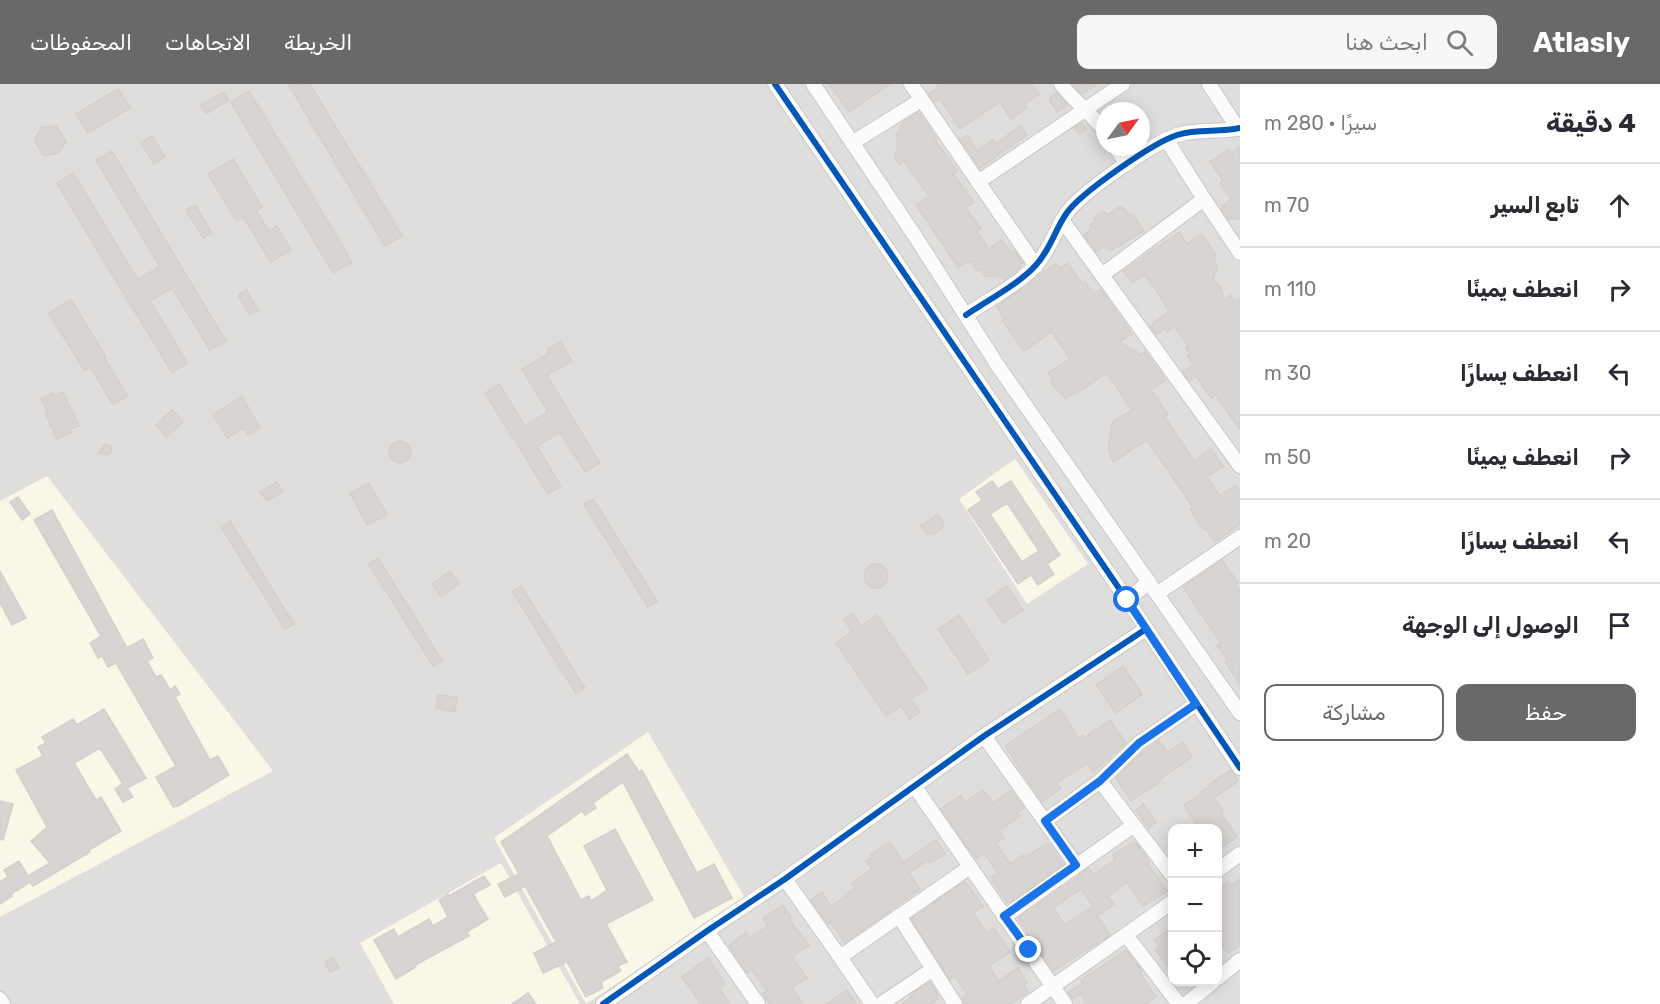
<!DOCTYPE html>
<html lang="ar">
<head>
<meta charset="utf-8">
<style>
  :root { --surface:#fff; --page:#f7f7f7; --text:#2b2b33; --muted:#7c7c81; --line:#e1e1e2; --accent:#6a6968 }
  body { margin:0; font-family:Rubik,Vazirmatn,sans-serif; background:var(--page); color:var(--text); direction:rtl }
  .controls { position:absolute; right:18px; bottom:18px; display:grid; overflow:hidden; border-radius:12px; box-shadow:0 3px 15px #0003 }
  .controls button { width:54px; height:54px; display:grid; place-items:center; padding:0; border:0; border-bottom:2px solid var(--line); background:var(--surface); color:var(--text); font:30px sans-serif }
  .compass { position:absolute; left:1096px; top:18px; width:54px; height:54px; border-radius:50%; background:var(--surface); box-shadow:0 3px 15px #0003; rotate:57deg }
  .stop { position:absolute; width:18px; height:18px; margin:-14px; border:4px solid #1a73e8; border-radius:50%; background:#fff }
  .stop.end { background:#1a73e8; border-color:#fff; box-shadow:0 2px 6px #0008 }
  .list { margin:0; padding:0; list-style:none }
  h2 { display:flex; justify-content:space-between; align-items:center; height:78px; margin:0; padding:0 24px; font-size:26px }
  h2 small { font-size:20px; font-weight:400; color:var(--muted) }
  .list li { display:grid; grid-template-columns:39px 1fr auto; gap:18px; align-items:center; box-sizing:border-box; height:84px; padding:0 24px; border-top:2px solid var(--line) }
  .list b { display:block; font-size:22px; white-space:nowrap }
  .list em { font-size:20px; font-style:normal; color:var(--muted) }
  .actions { display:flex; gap:12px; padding:18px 24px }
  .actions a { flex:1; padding:14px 0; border:2px solid var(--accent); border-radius:12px; text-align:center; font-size:21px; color:var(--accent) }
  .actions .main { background:var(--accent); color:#fff }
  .icon { flex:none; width:33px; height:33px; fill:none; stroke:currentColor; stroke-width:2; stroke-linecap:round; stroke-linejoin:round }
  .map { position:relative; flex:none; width:1240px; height:920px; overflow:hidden; direction:ltr }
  header { display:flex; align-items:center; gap:36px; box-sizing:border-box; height:84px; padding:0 30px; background:var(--accent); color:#fff }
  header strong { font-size:28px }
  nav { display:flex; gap:33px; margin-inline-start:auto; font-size:21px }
  .search { width:420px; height:54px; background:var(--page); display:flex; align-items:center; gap:15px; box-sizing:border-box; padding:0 21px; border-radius:12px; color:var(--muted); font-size:22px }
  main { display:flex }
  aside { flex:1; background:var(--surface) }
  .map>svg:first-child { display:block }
  .residential { fill:#dfdedc; fill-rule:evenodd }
  .education { fill:#f8f7e8 }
  .building { fill:#d7d4d2; stroke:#d3d0cc; stroke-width:1.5; fill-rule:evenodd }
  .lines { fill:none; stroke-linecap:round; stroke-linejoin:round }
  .minor-casing { stroke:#c9c8c7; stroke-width:16 }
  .minor { stroke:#fdfcfc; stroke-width:14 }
  .cycleway-casing { stroke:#fff; stroke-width:10 }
  .cycleway { stroke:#0057b8; stroke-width:6 }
  .route { stroke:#1a73e8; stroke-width:8 }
</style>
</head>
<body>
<header>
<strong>Atlasly</strong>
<div class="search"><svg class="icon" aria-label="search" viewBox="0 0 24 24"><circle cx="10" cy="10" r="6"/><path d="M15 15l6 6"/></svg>ابحث هنا</div>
<nav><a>الخريطة</a><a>الاتجاهات</a><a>المحفوظات</a></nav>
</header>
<main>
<aside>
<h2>4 دقيقة<small>سيرًا · 280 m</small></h2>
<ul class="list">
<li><svg class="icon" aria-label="ahead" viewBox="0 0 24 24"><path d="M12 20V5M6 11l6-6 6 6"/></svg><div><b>تابع السير</b></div><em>70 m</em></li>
<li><svg class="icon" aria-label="right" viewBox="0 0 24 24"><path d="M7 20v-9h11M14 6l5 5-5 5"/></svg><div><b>انعطف يمينًا</b></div><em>110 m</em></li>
<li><svg class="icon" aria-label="left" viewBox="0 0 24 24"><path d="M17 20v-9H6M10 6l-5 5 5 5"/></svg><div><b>انعطف يسارًا</b></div><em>30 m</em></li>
<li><svg class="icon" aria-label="right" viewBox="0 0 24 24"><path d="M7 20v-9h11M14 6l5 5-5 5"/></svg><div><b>انعطف يمينًا</b></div><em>50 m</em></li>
<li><svg class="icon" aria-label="left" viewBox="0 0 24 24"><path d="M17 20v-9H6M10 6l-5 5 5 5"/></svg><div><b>انعطف يسارًا</b></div><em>20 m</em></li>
<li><svg class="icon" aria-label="arrive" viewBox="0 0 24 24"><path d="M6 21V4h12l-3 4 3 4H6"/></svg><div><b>الوصول إلى الوجهة</b></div></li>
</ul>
<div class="actions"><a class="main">حفظ</a><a>مشاركة</a></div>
</aside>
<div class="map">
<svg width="1240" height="920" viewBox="0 0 1240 920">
  <rect width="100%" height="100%" fill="#f0eeeb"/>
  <path class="residential" d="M 0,0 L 1240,0 L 1240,920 L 0,920 ZM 1105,27 L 1141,27 L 1141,63 L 1105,63 ZM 1172,744 L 1218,744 L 1218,898 L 1172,898 Z"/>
  <g class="education">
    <path d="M 1015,375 L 1088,480 L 1027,520 L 959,415 Z"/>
    <path d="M 47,392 L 273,687 L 0,833 L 0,417 Z"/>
    <path d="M 648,648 L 745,814 L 586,920 L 494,754 Z"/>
    <path d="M 501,779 L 580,920 L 394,920 L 360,859 Z"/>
  </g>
  <g class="building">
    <path d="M 288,0 L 310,0 L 402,152 L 385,162 Z"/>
    <path d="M 829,0 L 890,0 L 849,28 Z"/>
    <path d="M 937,0 L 1032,0 L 1039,10 L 1024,20 L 1027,24 L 1011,35 L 1000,18 L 960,45 L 940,15 L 934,18 L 929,10 L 937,5 Z"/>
    <path d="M 1072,0 L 1097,0 L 1082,10 Z"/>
    <path d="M 118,5 L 130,24 L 88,49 L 76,30 Z"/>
    <path d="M 249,7 L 352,178 L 333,189 L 231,18 Z"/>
    <path d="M 224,8 L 229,16 L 206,30 L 201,21 Z"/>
    <path d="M 1057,9 L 1067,21 L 1057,28 L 1049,15 Z"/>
    <path d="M 917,29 L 918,32 L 920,30 L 937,55 L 935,56 L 957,87 L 953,90 L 974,118 L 966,124 L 981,145 L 977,148 L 989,165 L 1002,156 L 1011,169 L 1014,166 L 1023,179 L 1019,182 L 1020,184 L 1004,196 L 1002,193 L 986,192 L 980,185 L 978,187 L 971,177 L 958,183 L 916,121 L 929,112 L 904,77 L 900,81 L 895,76 L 898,57 L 896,52 L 904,37 Z"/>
    <path d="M 1082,39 L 1086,45 L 1079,50 L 1074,44 Z"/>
    <path d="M 56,42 L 66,57 L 58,69 L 44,72 L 34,57 L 41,44 Z"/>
    <path d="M 1021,42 L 1027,51 L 980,84 L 960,56 L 967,51 L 977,67 L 993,55 L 996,59 Z"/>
    <path d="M 152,52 L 165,73 L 154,80 L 141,59 Z"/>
    <path d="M 1240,63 L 1240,135 L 1228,135 L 1221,125 L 1224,123 L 1222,122 L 1231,115 L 1220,98 L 1223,96 L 1210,78 L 1228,65 L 1231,69 Z"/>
    <path d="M 112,67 L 226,257 L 210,266 L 172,204 L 150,217 L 187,279 L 172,289 L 57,99 L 73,89 L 138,196 L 160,182 L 96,76 Z"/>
    <path d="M 233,75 L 262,123 L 256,126 L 269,147 L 277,142 L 291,166 L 271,178 L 243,133 L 237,137 L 208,90 Z"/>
    <path d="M 195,121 L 212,149 L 203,154 L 186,126 Z"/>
    <path d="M 1121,122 L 1131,132 L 1133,131 L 1144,147 L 1110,167 L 1105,162 L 1096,168 L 1084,151 L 1092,144 L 1090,141 L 1096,137 L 1094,134 L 1104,127 L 1107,131 Z"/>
    <path d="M 1179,148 L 1186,160 L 1202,150 L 1216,171 L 1214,172 L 1217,184 L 1213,196 L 1220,202 L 1224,216 L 1230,211 L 1235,218 L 1240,215 L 1240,346 L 1216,311 L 1211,314 L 1196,292 L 1189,297 L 1183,288 L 1194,281 L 1187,271 L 1190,270 L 1185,263 L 1188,261 L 1174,242 L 1167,248 L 1165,244 L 1156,250 L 1150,242 L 1169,227 L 1152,200 L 1144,191 L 1132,199 L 1123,187 Z"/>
    <path d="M 1056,179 L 1060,184 L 1068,179 L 1082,200 L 1085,198 L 1093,210 L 1101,205 L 1132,250 L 1119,258 L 1141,271 L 1145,268 L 1166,296 L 1151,306 L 1168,330 L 1164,332 L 1194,377 L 1211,365 L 1223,382 L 1207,393 L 1220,412 L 1236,401 L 1240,407 L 1240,440 L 1215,458 L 1205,444 L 1203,445 L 1190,425 L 1193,423 L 1147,356 L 1113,378 L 1108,363 L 1112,340 L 1115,336 L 1132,326 L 1107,289 L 1076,310 L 1075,308 L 1066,315 L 1051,299 L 1053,296 L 1048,289 L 1070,275 L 1052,248 L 1024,267 L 1002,236 L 1005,235 L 997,223 Z"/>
    <path d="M 246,206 L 258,226 L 250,231 L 238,211 Z"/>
    <path d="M 71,215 L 106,273 L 104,274 L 127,312 L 113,321 L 90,283 L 84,286 L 49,229 Z"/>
    <path d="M 561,257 L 572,277 L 547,291 L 600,379 L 585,388 L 560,348 L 537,362 L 561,402 L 548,410 L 485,309 L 499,300 L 525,342 L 548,328 L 522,285 L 549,269 L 547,265 Z"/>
    <path d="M 63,308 L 79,342 L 71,345 L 72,348 L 57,355 L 45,328 L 47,327 L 41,315 L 53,309 L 54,312 Z"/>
    <path d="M 242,312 L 260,344 L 248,351 L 244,344 L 227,354 L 213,331 Z"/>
    <path d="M 172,326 L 183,338 L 166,353 L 156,341 Z"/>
    <circle cx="400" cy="368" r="11"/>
    <path d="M 105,360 L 110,361 L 112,366 L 109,370 L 98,369 Z"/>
    <path d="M 992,397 L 998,405 L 1011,397 L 1060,471 L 1047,480 L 1054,490 L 1038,501 L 1031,491 L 1018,500 L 968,426 L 982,416 L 976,408 ZM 1007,419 L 1039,467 L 1022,478 L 990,430 Z"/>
    <path d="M 277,398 L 283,408 L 267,417 L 260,408 Z"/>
    <path d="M 369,399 L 387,431 L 367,441 L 350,409 Z"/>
    <path d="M 18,413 L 30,430 L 22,436 L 10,418 Z"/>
    <path d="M 593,415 L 657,517 L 648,523 L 584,420 Z"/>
    <path d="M 52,426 L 127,564 L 143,555 L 153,574 L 147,577 L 156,593 L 161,591 L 170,606 L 175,602 L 180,610 L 175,613 L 210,676 L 218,672 L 229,691 L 178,722 L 173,723 L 156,693 L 176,682 L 116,579 L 108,583 L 102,572 L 98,574 L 90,559 L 101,552 L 34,436 Z"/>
    <path d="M 938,430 L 944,439 L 943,443 L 935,449 L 927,450 L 921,442 Z"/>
    <path d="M 230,437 L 294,540 L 285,545 L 221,443 Z"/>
    <path d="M 378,474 L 442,577 L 433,582 L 369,480 Z"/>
    <path d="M 1222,476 L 1238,499 L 1235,501 L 1240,508 L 1240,600 L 1225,578 L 1228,576 L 1217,561 L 1221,559 L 1183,503 Z"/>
    <circle cx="876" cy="492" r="12"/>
    <path d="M 0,487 L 26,534 L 12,541 L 0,519 Z"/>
    <path d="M 450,487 L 459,500 L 441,513 L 432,500 Z"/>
    <path d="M 521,502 L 585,604 L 576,610 L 512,507 Z"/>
    <path d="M 1007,502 L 1023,526 L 1003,539 L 987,516 Z"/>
    <path d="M 853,529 L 861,542 L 877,531 L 927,604 L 911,615 L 920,628 L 910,635 L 901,622 L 886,632 L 836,559 L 852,548 L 844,535 Z"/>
    <path d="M 959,531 L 989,576 L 968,590 L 938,545 Z"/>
    <path d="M 1123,582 L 1142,610 L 1116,629 L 1096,601 Z"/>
    <path d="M 438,611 L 457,613 L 455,628 L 436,624 Z"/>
    <path d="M 104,625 L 146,694 L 127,704 L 133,713 L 123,718 L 115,705 L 123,700 L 100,664 L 74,679 L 96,716 L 101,713 L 121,747 L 89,766 L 90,768 L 33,802 L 30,798 L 11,810 L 12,812 L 0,820 L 0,798 L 8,793 L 4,786 L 19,777 L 28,792 L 50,779 L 31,757 L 47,743 L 16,686 L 43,672 L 38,663 L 46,659 L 42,653 L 73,635 L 77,641 Z"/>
    <path d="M 1060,625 L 1079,655 L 1083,651 L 1085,653 L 1110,636 L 1126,659 L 1093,688 L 1087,679 L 1057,699 L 1061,704 L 1042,718 L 1005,662 Z"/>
    <path d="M 1159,657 L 1167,668 L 1183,658 L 1192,673 L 1159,696 L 1160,698 L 1131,717 L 1116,694 L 1141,670 Z"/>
    <path d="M 627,670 L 639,688 L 642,686 L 697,789 L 714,780 L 732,814 L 694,834 L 623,698 L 593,719 L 596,724 L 585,731 L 582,727 L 547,752 L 581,816 L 589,812 L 591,817 L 607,806 L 584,762 L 615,745 L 653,816 L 606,840 L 627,878 L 618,882 L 621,887 L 601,898 L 603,904 L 586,913 L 567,878 L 543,889 L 534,869 L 556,858 L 525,802 L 505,813 L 498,800 L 519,790 L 501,758 Z"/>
    <path d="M 1231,686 L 1238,697 L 1214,714 L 1223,727 L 1221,729 L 1237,753 L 1218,766 L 1218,744 L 1199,744 L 1184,721 L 1201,710 L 1200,708 L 1209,703 L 1208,701 Z"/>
    <path d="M 983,706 L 993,719 L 1011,706 L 1024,724 L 1017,729 L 1020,732 L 999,747 L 1004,754 L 996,759 L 997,761 L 1010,780 L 1024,771 L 1026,773 L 1048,759 L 1063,780 L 1008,819 L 991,794 L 998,789 L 984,769 L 977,774 L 970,767 L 941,725 L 961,711 L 965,718 Z"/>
    <path d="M 0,717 L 13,720 L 3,756 L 0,755 Z"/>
    <path d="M 1143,720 L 1156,738 L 1149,744 L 1136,726 Z"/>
    <path d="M 936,756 L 945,770 L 930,779 L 928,776 L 909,789 L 920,805 L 845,859 L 831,838 L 828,840 L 811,816 L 822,808 L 831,822 L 846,812 L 845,811 L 855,804 L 852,799 L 872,785 L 866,777 L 872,773 L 871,770 L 890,758 L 903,778 Z"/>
    <path d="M 1133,758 L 1134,760 L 1136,759 L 1150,778 L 1148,780 L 1167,807 L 1143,822 L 1127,798 L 1108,812 L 1114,820 L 1097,832 L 1110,851 L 1053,887 L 1018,834 L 1081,791 L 1080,790 L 1089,784 L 1093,791 L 1113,777 L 1115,774 L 1113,771 ZM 1081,805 L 1093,822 L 1065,841 L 1053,824 Z"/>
    <path d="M 484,792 L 490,801 L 473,810 L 488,835 L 467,848 L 469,852 L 415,881 L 416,883 L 396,895 L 374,856 L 394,845 L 398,853 L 429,835 L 433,842 L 448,833 L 439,816 L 448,810 L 449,812 Z"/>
    <path d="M 1240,795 L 1240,861 L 1228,869 L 1223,863 L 1218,867 L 1218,805 L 1228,798 L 1230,802 Z"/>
    <path d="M 965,797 L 983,822 L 973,829 L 987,849 L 994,844 L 1010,868 L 989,882 L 999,897 L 1018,884 L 1027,899 L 1024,901 L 1028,908 L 1011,920 L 964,920 L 962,914 L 967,910 L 955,892 L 950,896 L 911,835 Z"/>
    <path d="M 783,821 L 791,833 L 789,835 L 809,861 L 792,873 L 807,894 L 792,904 L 803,920 L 770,920 L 763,910 L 767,907 L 752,886 L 747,889 L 729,862 L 746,848 L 750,854 L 768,842 L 763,834 Z"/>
    <path d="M 1173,843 L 1173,890 L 1155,865 L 1159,863 L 1154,856 Z"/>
    <path d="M 1126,866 L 1142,887 L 1140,889 L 1156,913 L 1145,920 L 1087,920 L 1081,910 L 1073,915 L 1068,908 L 1083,899 L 1081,896 Z"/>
    <path d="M 333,874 L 339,884 L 330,888 L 325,878 Z"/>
    <path d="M 708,874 L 725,900 L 719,904 L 730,920 L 701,920 L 682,893 Z"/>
    <path d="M 930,898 L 938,911 L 936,912 L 938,915 L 930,920 L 902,920 L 913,912 L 911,910 Z"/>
    <path d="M 847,906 L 856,920 L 826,920 Z"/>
    <path d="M 528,909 L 536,920 L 512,920 Z"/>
  </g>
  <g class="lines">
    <g class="minor-casing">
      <g id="minor">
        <path d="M 775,0 L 1127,516 L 1240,684"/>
        <path d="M 813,0 L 915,152 L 998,282 L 1240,629"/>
        <path d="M 911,0 L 1036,182"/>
        <path d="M 1061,0 C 1074,18 1092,29 1105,48"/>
        <path d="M 1209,0 L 1238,45"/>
        <path d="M 1166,55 L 1204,115 L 1240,169"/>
        <path d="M 852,59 L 921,16"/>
        <path d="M 1115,63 L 1127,80"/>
        <path d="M 978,98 L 1123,0"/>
        <path d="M 1062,136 L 1240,382"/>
        <path d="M 1102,191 L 1204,115"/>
        <path d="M 966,231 C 988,216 1019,200 1036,181 C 1050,166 1055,146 1066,130 C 1080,109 1153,59 1177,51 C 1198,44 1219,49 1240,44"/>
        <path d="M 1158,509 L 1240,453"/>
        <path d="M 1127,516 L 1149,498"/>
        <path d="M 984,652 L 1076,781"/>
        <path d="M 1100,697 L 1172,791"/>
        <path d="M 915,703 L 1065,920"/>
        <path d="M 1045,737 L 1100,697 L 1139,659 L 1196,620"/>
        <path d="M 1218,786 L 1240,770"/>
        <path d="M 785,795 L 840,873"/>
        <path d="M 899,832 L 955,920"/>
        <path d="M 1004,833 L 1134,741"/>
        <path d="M 707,847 L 758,920"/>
        <path d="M 1126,851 L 1179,920"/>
        <path d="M 1218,894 L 1240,876"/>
        <path d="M 0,915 L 3,920"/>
        <path d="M 603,920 L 707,847 L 785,795 L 984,652 L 1146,545"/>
        <path d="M 872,920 L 840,873 L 970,783"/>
        <path d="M 881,920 L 933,885"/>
        <path d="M 1028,920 L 1172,818"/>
        <path d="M 1186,920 L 1213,898"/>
      </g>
    </g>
    <use href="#minor" class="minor"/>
    <g class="cycleway-casing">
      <g id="cycleway">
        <path d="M 775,0 L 1127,516 L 1240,684"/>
        <path d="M 966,231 C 988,216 1019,200 1036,181 C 1050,166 1055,146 1066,130 C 1080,109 1153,59 1177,51 C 1198,44 1219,49 1240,44"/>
        <path d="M 603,920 L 707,847 L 785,795 L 984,652 L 1146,545"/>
      </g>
    </g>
    <use href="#cycleway" class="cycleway"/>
  </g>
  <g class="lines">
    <path class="route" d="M 1029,866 L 1004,832 L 1076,781 L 1045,737 L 1100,697 L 1139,659 L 1196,620 L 1127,516"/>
  </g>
</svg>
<div class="controls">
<button>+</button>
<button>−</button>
<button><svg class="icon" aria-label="locate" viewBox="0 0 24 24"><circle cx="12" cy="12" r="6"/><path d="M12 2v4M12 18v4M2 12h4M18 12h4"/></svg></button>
</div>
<svg class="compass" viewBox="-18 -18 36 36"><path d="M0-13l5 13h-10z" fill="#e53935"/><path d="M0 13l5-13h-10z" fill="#7c7c81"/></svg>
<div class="stop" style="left:1127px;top:516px"></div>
<div class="stop end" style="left:1029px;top:866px"></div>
</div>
</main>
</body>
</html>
